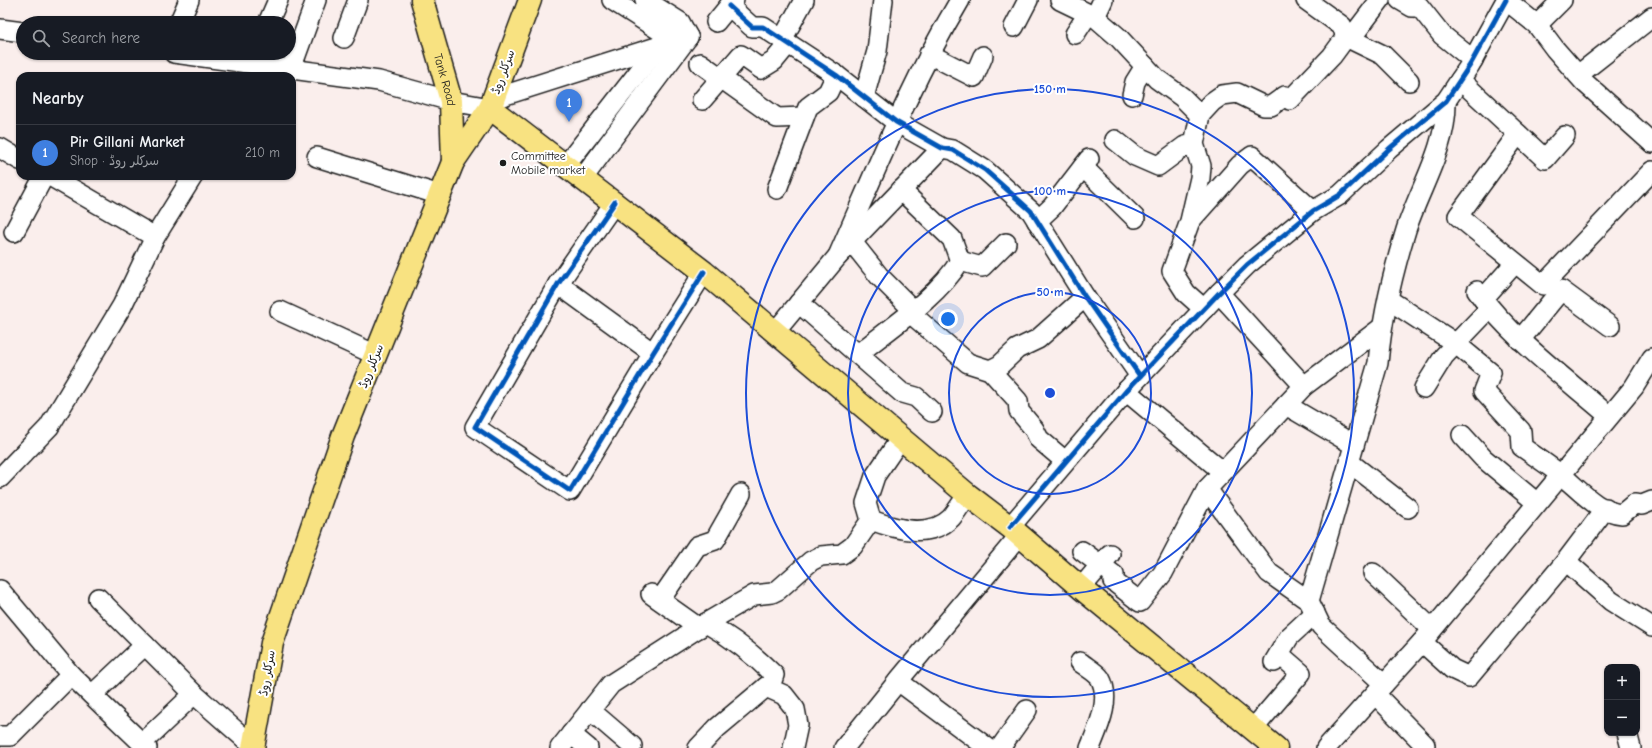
<!DOCTYPE html>
<html lang="en">
<head>
<meta charset="utf-8">
<style>
  :root { --surface:#171b24; --page:#20242c; --text:#f1f3f6; --muted:#9ea1a6; --line:#363941; --accent:#919294 }
  body { margin:0; font-family:"Comic Neue","Playpen Sans Arabic",sans-serif; background:var(--page); color:var(--text) }
  .controls { position:absolute; right:12px; bottom:12px; display:grid; overflow:hidden; border-radius:8px; box-shadow:0 1px 3px #0004 }
  .controls button { width:36px; height:36px; display:grid; place-items:center; padding:0; border:0; border-bottom:1px solid var(--line); background:var(--surface); color:var(--text); font:20px sans-serif }
  .you { position:absolute; left:948px; top:319px; width:14px; height:14px; margin:-10px; border:3px solid #fff; border-radius:50%; background:#1a73e8; box-shadow:0 0 0 6px #1a73e833 }
  .badge { display:grid; place-items:center; width:26px; height:26px; border-radius:50%; background:var(--accent); color:#fff; font-size:13px; font-weight:700 }
  .pin { position:absolute; translate:-50% -33px; filter:drop-shadow(0 1px 2px #0008) }
  .pin::after { content:''; position:absolute; top:21px; width:14px; height:12px; background:inherit; clip-path:polygon(0 0,100% 0,50% 100%) }
  .list { margin:0; padding:0; list-style:none }
  h2 { display:flex; justify-content:space-between; align-items:center; height:52px; margin:0; padding:0 16px; font-size:17px }
  h2 small { font-size:13px; font-weight:400; color:var(--muted) }
  .list li { display:grid; grid-template-columns:26px 1fr auto; gap:12px; align-items:center; box-sizing:border-box; height:56px; padding:0 16px; border-top:1px solid var(--line) }
  .list b { display:block; font-size:15px; white-space:nowrap }
  .list p { margin:0; font-size:13px; white-space:nowrap; color:var(--muted) }
  .list em { font-size:13px; font-style:normal; color:var(--muted) }
  .icon { flex:none; width:22px; height:22px; fill:none; stroke:currentColor; stroke-width:2; stroke-linecap:round; stroke-linejoin:round }
  .map { position:relative; flex:none; width:1652px; height:748px; overflow:hidden }
  .search { position:absolute; background:var(--surface); box-shadow:0 1px 3px #0004; left:16px; top:16px; width:280px; height:44px; display:flex; align-items:center; gap:10px; box-sizing:border-box; padding:0 14px; border-radius:22px; color:var(--muted); font-size:15px }
  .panel { position:absolute; background:var(--surface); box-shadow:0 1px 3px #0004; left:16px; top:72px; width:280px; height:108px; border-radius:12px }
  .map>svg:first-child { display:block }
  .lines { fill:none; stroke-linecap:round; stroke-linejoin:round }
  .minor-casing { stroke:#1c1c1c; stroke-width:22 }
  .major-casing { stroke:#1c1c1c; stroke-width:25 }
  .highway-casing { stroke:#1c1c1c; stroke-width:25 }
  .minor { stroke:#fff; stroke-width:19 }
  .major { stroke:#f8e281; stroke-width:22 }
  .highway { stroke:#f8e281; stroke-width:22 }
  .cycleway-casing { stroke:#fff; stroke-width:8 }
  .cycleway { stroke:#0057b8; stroke-width:5 }
  .ring { fill:none; stroke:#1d4ed8; stroke-width:2 }
  .poi-dot { fill:#1c1c1c; stroke:#fff; stroke-width:1.5 }
  .labels { text-anchor:middle; dominant-baseline:central; stroke-width:4; stroke-linejoin:round; paint-order:stroke }
  .street-label { font-size:12px; fill:#1c1c1c; stroke:#fff }
  .poi-label { font-size:12px; fill:#1c1c1c; stroke:#fff; text-anchor:start }
  .centre { fill:#1d4ed8; stroke:#fff; stroke-width:2 }
  .ring-label { font-size:12px; text-anchor:middle; font-weight:bold; fill:#1d4ed8; stroke:#fff; stroke-width:4; stroke-linejoin:round; paint-order:stroke }
</style>
</head>
<body>
<div class="map">
<svg width="1652" height="748" viewBox="0 0 1652 748">
  <rect width="100%" height="100%" fill="#faeeec"/>
  <filter id="ink" filterUnits="userSpaceOnUse"><feTurbulence type="fractalNoise" baseFrequency=".025" numOctaves="2"/><feDisplacementMap in="SourceGraphic" scale="8" xChannelSelector="R" yChannelSelector="G"/><feConvolveMatrix kernelMatrix="1 2 1 2 8 2 1 2 1" color-interpolation-filters="sRGB"/></filter>
  <g filter="url(#ink)">
    <g class="lines">
      <g class="minor-casing">
        <g id="minor">
          <path d="M 612,0 L 676,41"/>
          <path d="M 645,0 L 680,22 L 688,37"/>
          <path d="M 1060,0 L 1095,17 L 1118,37 L 1157,79 L 1182,97 L 1200,115"/>
          <path d="M 1306,0 L 1342,26 L 1346,37 L 1383,55 L 1409,81"/>
          <path d="M 1400,0 L 1412,7 L 1419,6 L 1442,35 L 1473,60"/>
          <path d="M 1506,0 L 1537,25 L 1555,49 L 1584,82 L 1652,143"/>
          <path d="M 729,6 L 752,27 L 763,27 L 836,75 L 896,122 L 942,148 L 953,150 L 985,170 L 1031,211 L 1085,297 L 1140,376"/>
          <path d="M 1095,17 L 1103,0"/>
          <path d="M 716,22 L 734,0"/>
          <path d="M 179,23 L 189,0"/>
          <path d="M 268,23 L 278,0"/>
          <path d="M 1537,25 L 1562,0"/>
          <path d="M 1014,27 L 1028,0"/>
          <path d="M 0,29 L 23,32"/>
          <path d="M 1075,34 L 1088,14"/>
          <path d="M 344,38 L 358,0"/>
          <path d="M 782,40 L 804,0"/>
          <path d="M 174,53 L 379,81 L 451,101 L 490,108"/>
          <path d="M 929,54 L 974,77 L 983,56"/>
          <path d="M 700,63 L 777,118 L 804,117"/>
          <path d="M 291,69 L 316,0"/>
          <path d="M 1578,75 L 1652,17"/>
          <path d="M 1460,80 L 1545,159 L 1565,136"/>
          <path d="M 1132,95 L 1135,82 L 1145,66"/>
          <path d="M 864,97 L 877,51 L 883,0"/>
          <path d="M 493,99 L 688,37"/>
          <path d="M 702,100 L 741,55 L 761,69 L 774,61 L 788,44"/>
          <path d="M 1518,134 L 1458,216 L 1543,285 L 1652,171"/>
          <path d="M 1115,140 L 1135,156 L 1158,166 L 1185,146 L 1194,144"/>
          <path d="M 0,148 L 20,160"/>
          <path d="M 317,157 L 440,195"/>
          <path d="M 566,165 L 659,46"/>
          <path d="M 1083,167 L 1135,218"/>
          <path d="M 50,176 L 155,237"/>
          <path d="M 583,178 L 688,37"/>
          <path d="M 777,189 L 808,107 L 828,92 L 836,75"/>
          <path d="M 901,190 L 952,239 L 960,261"/>
          <path d="M 615,202 L 558,284 L 475,427 L 570,491 L 653,353 L 704,272"/>
          <path d="M 1191,220 L 1240,165 L 1252,156 L 1313,211"/>
          <path d="M 1037,221 L 1052,207 L 1089,159"/>
          <path d="M 14,232 L 44,176"/>
          <path d="M 852,242 L 879,276 L 913,310"/>
          <path d="M 838,256 C 876,170 911,82 960,0"/>
          <path d="M 960,261 L 982,267 L 1006,243"/>
          <path d="M 558,284 L 653,353"/>
          <path d="M 1477,291 C 1513,340 1563,376 1609,416"/>
          <path d="M 1219,293 L 1304,386"/>
          <path d="M 1483,299 L 1515,263"/>
          <path d="M 1389,300 L 1455,343 L 1491,373 L 1484,391 L 1521,431 L 1522,447 C 1535,456 1548,465 1560,474 C 1579,489 1597,512 1622,514 L 1634,504 L 1642,505 L 1652,501"/>
          <path d="M 799,303 L 902,393 L 916,397 L 932,412"/>
          <path d="M 1204,309 L 1186,293 L 1172,271 L 1190,221 L 1200,178 L 1201,166 L 1194,144 L 1200,115 L 1212,102 L 1222,95 L 1237,93 L 1264,106 L 1271,106 L 1285,96 L 1290,100 L 1332,56 L 1346,37 L 1355,33 L 1380,0"/>
          <path d="M 280,311 L 376,355"/>
          <path d="M 909,312 L 968,363 L 990,370 L 1018,401 L 1019,411 L 1034,429 L 1039,439 L 1065,461"/>
          <path d="M 775,332 L 838,256 L 942,148"/>
          <path d="M 1520,340 L 1561,290 L 1610,326"/>
          <path d="M 858,354 C 891,327 937,298 960,261"/>
          <path d="M 990,370 L 1000,365 L 1017,349 L 1038,339 L 1085,297"/>
          <path d="M 1424,388 L 1444,356 L 1490,308"/>
          <path d="M 1126,391 L 1223,472"/>
          <path d="M 1286,405 L 1354,445"/>
          <path d="M 1462,435 L 1483,458 L 1537,503"/>
          <path d="M 1349,462 L 1408,508"/>
          <path d="M 0,478 L 49,427 L 122,306 L 155,237 L 193,176"/>
          <path d="M 1207,489 L 1269,573 L 1309,601 L 1321,626 L 1384,684"/>
          <path d="M 871,520 C 895,529 930,539 951,518 C 957,511 962,502 968,495"/>
          <path d="M 1010,527 L 1126,391 L 1219,293 L 1247,265 L 1313,211 L 1340,195 L 1389,149 L 1446,101 L 1470,65 L 1506,0"/>
          <path d="M 1082,551 L 1114,575 L 1113,581 L 1140,602 L 1163,573 L 1207,489 L 1304,386 L 1381,328"/>
          <path d="M 1566,561 L 1611,601 L 1652,627"/>
          <path d="M 1373,573 L 1432,629"/>
          <path d="M 1081,588 L 1110,554"/>
          <path d="M 0,590 L 71,675 L 147,748"/>
          <path d="M 651,594 L 699,628"/>
          <path d="M 98,598 L 194,694 L 253,746"/>
          <path d="M 660,600 L 697,546 L 715,540 L 741,494"/>
          <path d="M 1309,601 L 1378,363 C 1382,319 1393,272 1406,230 C 1420,187 1447,147 1446,101"/>
          <path d="M 706,623 C 731,637 754,655 774,675 L 771,684 L 766,687 L 784,695 L 795,709 L 798,725 L 793,748"/>
          <path d="M 1422,642 L 1452,669 L 1469,677 L 1566,561 L 1606,508"/>
          <path d="M 1080,662 C 1086,667 1096,672 1100,678 C 1112,699 1098,728 1090,748"/>
          <path d="M 1274,662 L 1289,637 L 1315,613"/>
          <path d="M 898,681 L 988,748"/>
          <path d="M 1375,694 L 1425,745"/>
          <path d="M 92,695 L 145,645"/>
          <path d="M 590,710 L 632,746"/>
          <path d="M 1253,729 L 1301,673 L 1279,654"/>
          <path d="M 1627,733 L 1631,748"/>
          <path d="M 571,734 L 588,748"/>
          <path d="M 0,736 L 10,736 L 71,675"/>
          <path d="M 142,743 L 194,694"/>
          <path d="M 560,748 L 611,684 L 706,623 L 754,595 L 772,593 L 778,590 L 811,561 L 821,556 L 842,554 L 853,546 L 871,520 L 866,503 L 875,476 L 901,438"/>
          <path d="M 698,748 L 717,728 L 766,687"/>
          <path d="M 844,748 L 898,681 L 1019,536"/>
          <path d="M 1000,748 L 1027,710"/>
          <path d="M 1326,748 L 1422,642 L 1634,387 L 1652,358"/>
        </g>
      </g>
      <g class="major-casing">
        <path id="major" d="M 530,0 L 490,108 L 704,272 L 968,495 L 1010,527 L 1081,588 L 1276,748"/>
      </g>
      <g class="highway-casing">
        <g id="highway">
          <path id="s1" d="M 422,0 L 451,101 L 453,162"/>
          <path d="M 253,748 L 272,643 L 343,436 L 453,162 L 490,108"/>
        </g>
      </g>
      <use href="#minor" class="minor"/>
      <use href="#major" class="major"/>
      <use href="#highway" class="highway"/>
      <g class="cycleway-casing">
        <g id="cycleway">
          <path d="M 729,6 L 752,27 L 763,27 L 836,75 L 896,122 L 942,148 L 953,150 L 985,170 L 1031,211 L 1085,297 L 1140,376"/>
          <path d="M 615,202 L 558,284 L 475,427 L 570,491 L 653,353 L 704,272"/>
          <path d="M 1010,527 L 1126,391 L 1219,293 L 1247,265 L 1313,211 L 1340,195 L 1389,149 L 1446,101 L 1470,65 L 1506,0"/>
        </g>
      </g>
      <use href="#cycleway" class="cycleway"/>
    </g>
  </g>
  <g class="ring">
    <circle cx="1050" cy="393" r="101"/>
    <circle cx="1050" cy="393" r="202"/>
    <circle cx="1050" cy="393" r="304"/>
  </g>
  <circle class="poi-dot" cx="503" cy="163" r="4"/>
  <g class="labels">
    <g class="street-label">
      <text transform="translate(503 72) rotate(-70)">سرکلر روڈ</text>
      <text stroke="none"><textPath href="#s1" startOffset="83">Tank Road</textPath></text>
      <text transform="translate(371 366) rotate(-68)">سرکلر روڈ</text>
      <text transform="translate(267 673) rotate(-80)">سرکلر روڈ</text>
    </g>
    <g class="poi-label">
      <text x="511" y="156">Committee<tspan x="511" dy="14">Mobile market</tspan></text>
    </g>
  </g>
  <circle cx="1050" cy="393" r="6" class="centre"/>
  <g class="ring-label">
    <text x="1050" y="93">150 m</text>
    <text x="1050" y="195">100 m</text>
    <text x="1050" y="296">50 m</text>
  </g>
</svg>
<div class="controls">
<button>+</button>
<button>−</button>
</div>
<div class="you"></div>
<div class="pin badge" style="left:569px;top:122px;background:#3f7fe0">1</div>
<div class="search"><svg class="icon" aria-label="search" viewBox="0 0 24 24"><circle cx="10" cy="10" r="6"/><path d="M15 15l6 6"/></svg>Search here</div>
<section class="panel">
<h2>Nearby<small></small></h2>
<ul class="list">
<li><span class="badge" style="background:#3f7fe0">1</span><div><b>Pir Gillani Market</b><p>Shop · سرکلر روڈ</p></div><em>210 m</em></li>
</ul>
</section>
</div>
</body>
</html>
